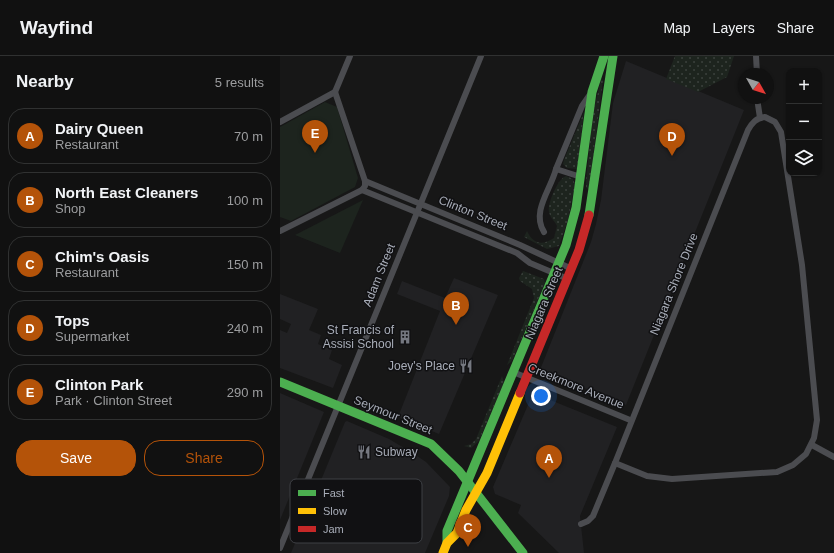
<!DOCTYPE html>
<html lang="en">
<head>
<meta charset="utf-8">
<style>
  :root { --surface:#111; --page:#1a1a1a; --text:#f1f3f6; --muted:#9c9d9f; --line:#303131; --accent:#b45309 }
  body { margin:0; font-family:Arial,sans-serif; background:var(--page); color:var(--text) }
  .controls { position:absolute; right:12px; top:12px; display:grid; overflow:hidden; border-radius:8px; box-shadow:0 1px 3px #0004 }
  .controls button { width:36px; height:36px; display:grid; place-items:center; padding:0; border:0; border-bottom:1px solid var(--line); background:var(--surface); color:var(--text); font:20px sans-serif }
  .compass { position:absolute; left:458px; top:12px; width:36px; height:36px; border-radius:50%; background:var(--surface); box-shadow:0 1px 3px #0004; rotate:129deg }
  .you { position:absolute; left:261px; top:340px; width:14px; height:14px; margin:-10px; border:3px solid #fff; border-radius:50%; background:#1a73e8; box-shadow:0 0 0 6px #1a73e833 }
  .badge { display:grid; place-items:center; width:26px; height:26px; border-radius:50%; background:var(--accent); color:#fff; font-size:13px; font-weight:700 }
  .pin { position:absolute; translate:-50% -33px; filter:drop-shadow(0 1px 2px #0008) }
  .pin::after { content:''; position:absolute; top:21px; width:14px; height:12px; background:inherit; clip-path:polygon(0 0,100% 0,50% 100%) }
  .list { margin:0; padding:0; list-style:none }
  h2 { display:flex; justify-content:space-between; align-items:center; height:52px; margin:0; padding:0 16px; font-size:17px }
  h2 small { font-size:13px; font-weight:400; color:var(--muted) }
  .list li { display:grid; grid-template-columns:26px 1fr auto; gap:12px; align-items:center; box-sizing:border-box; height:56px; margin:0 8px 8px; padding:0 8px; border:1px solid var(--line); border-radius:16px }
  .list b { display:block; font-size:15px; white-space:nowrap }
  .list p { margin:0; font-size:13px; white-space:nowrap; color:var(--muted) }
  .list em { font-size:13px; font-style:normal; color:var(--muted) }
  .actions { display:flex; gap:8px; padding:12px 16px }
  .actions a { flex:1; padding:9px 0; border:1px solid var(--accent); border-radius:16px; text-align:center; font-size:14px; color:var(--accent) }
  .actions .main { background:var(--accent); color:#fff }
  .icon { flex:none; width:22px; height:22px; fill:none; stroke:currentColor; stroke-width:2; stroke-linecap:round; stroke-linejoin:round }
  .map { position:relative; flex:none; width:554px; height:497px; overflow:hidden }
  header { display:flex; align-items:center; gap:24px; box-sizing:border-box; height:56px; padding:0 20px; background:var(--surface); border-bottom:1px solid var(--line) }
  header strong { font-size:19px }
  nav { display:flex; gap:22px; margin-inline-start:auto; font-size:14px }
  main { display:flex }
  aside { flex:1; background:var(--surface) }
  .map>svg:first-child { display:block }
  .built { fill:#212123 }
  .grass { fill:url(#grass-dots) }
  .green { fill:#1d241e }
  .lines { fill:none; stroke-linecap:round; stroke-linejoin:round }
  .street { stroke:#4b4c50; stroke-width:6 }
  .fast { stroke:#4caf50; stroke-width:9 }
  .slow { stroke:#ffc107; stroke-width:9 }
  .jam { stroke:#c62828; stroke-width:9 }
  .labels { text-anchor:middle; dominant-baseline:central; stroke-width:3; stroke-linejoin:round; paint-order:stroke }
  .street-label { font-size:12px; fill:#a8adb8; stroke:#111113 }
  .poi-label { font-size:12px; fill:#a8adb8; stroke:#111113; text-anchor:end }
  .key { fill:#111113; stroke:#3e4045; stroke-width:1 }
  .key-label { font-size:11px; fill:#a8adb8 }
</style>
</head>
<body>
<header>
<strong>Wayfind</strong>
<nav><a>Map</a><a>Layers</a><a>Share</a></nav>
</header>
<main>
<aside>
<h2>Nearby<small>5 results</small></h2>
<ul class="list">
<li><span class="badge">A</span><div><b>Dairy Queen</b><p>Restaurant</p></div><em>70 m</em></li>
<li><span class="badge">B</span><div><b>North East Cleaners</b><p>Shop</p></div><em>100 m</em></li>
<li><span class="badge">C</span><div><b>Chim's Oasis</b><p>Restaurant</p></div><em>150 m</em></li>
<li><span class="badge">D</span><div><b>Tops</b><p>Supermarket</p></div><em>240 m</em></li>
<li><span class="badge">E</span><div><b>Clinton Park</b><p>Park · Clinton Street</p></div><em>290 m</em></li>
</ul>
<div class="actions"><a class="main">Save</a><a>Share</a></div>
</aside>
<div class="map">
<svg width="554" height="497" viewBox="0 0 554 497">
  <defs>
    <pattern id="grass-dots" width="8" height="8" patternUnits="userSpaceOnUse"><rect width="8" height="8" fill="#1d241e"/><path d="M2 2h.1M6 6h.1" fill="none" stroke="#3b413d" stroke-width="1.8" stroke-linecap="round"/></pattern>
  </defs>
  <rect width="100%" height="100%" fill="#171717"/>
  <g class="built">
    <path d="M 346,5 L 464,54 L 346,349 L 260,314 L 311,186 L 316,168 L 321,144 L 333,47 Z"/>
    <path d="M 174,222 L 218,239 L 159,378 L 118,361 L 160,255 L 117,238 L 122,225 L 165,242 Z"/>
    <path d="M 0,238 L 38,253 L 29,274 L 41,279 L 38,288 L 52,294 L 49,303 L 62,309 L 53,332 L 0,312 L 0,274 L 7,277 L 11,268 L 0,263 Z"/>
    <path d="M 0,337 L 44,356 L 0,464 Z"/>
    <path d="M 253,337 L 337,371 L 300,460 L 304,497 L 279,497 L 238,457 L 241,449 L 215,438 L 213,431 Z"/>
    <path d="M 67,365 L 109,383 L 134,398 L 146,406 L 170,431 L 169,440 L 145,497 L 11,497 L 65,366 Z"/>
  </g>
  <g class="grass">
    <path d="M 395,0 L 454,0 L 447,21 L 418,36 L 386,23 Z"/>
    <path d="M 321,23 L 323,24 L 309,133 L 306,132 L 306,124 L 313,57 Z"/>
    <path d="M 304,56 L 297,113 L 287,112 L 283,108 L 284,104 Z"/>
    <path d="M 286,120 L 293,123 L 295,128 L 288,164 L 279,190 L 267,193 L 244,181 L 247,175 C 253,188 262,190 274,182 L 277,170 C 275,165 270,162 269,156 C 267,148 278,122 286,120 Z"/>
    <path d="M 243,215 L 264,223 L 265,227 L 232,305 L 227,309 L 254,242 L 252,233 L 240,225 L 239,222 Z"/>
    <path d="M 222,320 L 224,326 L 199,385 L 191,392 L 184,390 L 191,388 L 196,383 Z"/>
  </g>
  <g class="green">
    <path d="M 45,46 L 57,51 L 78,122 L 75,131 L 11,165 L 0,161 L 0,71 Z"/>
    <path d="M 83,144 L 60,197 L 15,179 Z"/>
  </g>
  <g class="lines">
    <g class="street">
      <path d="M 476,0 L 477,18"/>
      <path d="M 55,36 L 70,0"/>
      <path d="M 477,42 L 480,62"/>
      <path d="M 485,61 L 495,66 L 501,76 L 522,209 L 537,364 L 534,382 L 526,398 L 513,409 L 497,416 L 392,423 L 367,420 L 335,407 L 468,74 C 472,67 476,62 485,61 Z"/>
      <path d="M 0,66 L 55,36"/>
      <path d="M 276,113 L 302,50 L 311,37"/>
      <path d="M 85,125 L 240,189 L 292,213"/>
      <path d="M 82,134 L 237,197 L 250,207 L 288,223"/>
      <path d="M 0,175 L 82,134 L 85,130 L 85,125 L 55,36"/>
      <path d="M 264,176 C 251,156 271,133 276,113 L 301,121"/>
      <path d="M 233,316 L 350,364"/>
      <path d="M 532,389 L 554,401"/>
      <path d="M 301,468 L 308,465 L 313,460 L 335,407"/>
      <path d="M 0,492 L 201,0"/>
    </g>
    <g class="fast">
      <path d="M 309,159 L 333,0"/>
      <path d="M 0,326 L 151,388 L 179,415 L 243,497"/>
      <path d="M 167,487 L 167,475 L 286,189 L 296,152 L 312,36 L 324,0"/>
    </g>
    <path class="slow" d="M 163,497 L 167,487 L 177,477 L 186,454 L 207,417 L 240,337"/>
    <path class="jam" d="M 240,337 L 299,194 L 309,159"/>
  </g>
  <defs>
    <g id="building-bare" transform="scale(1.08)"><path d="M-4-6H4V6H1V3H-1V6H-4ZM-2.5-4.3h1.7v1.8h-1.7ZM.8-4.3h1.7v1.8H.8ZM-2.5-1h1.7V.8h-1.7ZM.8-1h1.7V.8H.8Z" fill="#757880" stroke="#111113" stroke-width="2.5" paint-order="stroke"/></g>
    <g id="restaurant-bare" transform="scale(1.08)"><path d="M-5-6h1v4h1v-4h1v4h1v-4h1v5L-1.5 .5V6h-2V.5L-5-1ZM5-6V6H3V1.5H1.5Q1.5-4 5-6Z" fill="#757880" stroke="#111113" stroke-width="2.5" paint-order="stroke"/></g>
  </defs>
  <g fill-rule="evenodd">
    <use href="#building-bare" x="125" y="281"/>
    <use href="#restaurant-bare" x="186" y="310"/>
    <use href="#restaurant-bare" x="84" y="396"/>
  </g>
  <g class="labels">
    <g class="street-label">
      <text transform="translate(193 157) rotate(22)">Clinton Street</text>
      <text transform="translate(99 219) rotate(-68)">Adam Street</text>
      <text transform="translate(394 228) rotate(-68)">Niagara Shore Drive</text>
      <text transform="translate(264 247) rotate(-67)">Niagara Street</text>
      <text transform="translate(296 330) rotate(22)">Creekmore Avenue</text>
      <text transform="translate(113 359) rotate(22)">Seymour Street</text>
    </g>
    <g class="poi-label">
      <text x="114" y="274">St Francis of<tspan x="114" dy="14">Assisi School</tspan></text>
      <text x="175" y="310">Joey's Place</text>
      <text x="95" y="396" text-anchor="start">Subway</text>
    </g>
  </g>
  <rect x="10" y="423" width="132" height="64" rx="6" class="key"/>
  <rect x="18" y="434" width="18" height="6" fill="#4caf50"/>
  <rect x="18" y="452" width="18" height="6" fill="#ffc107"/>
  <rect x="18" y="470" width="18" height="6" fill="#c62828"/>
  <g class="key-label">
    <text x="43" y="441">Fast</text>
    <text x="43" y="459">Slow</text>
    <text x="43" y="477">Jam</text>
  </g>
</svg>
<div class="controls">
<button>+</button>
<button>−</button>
<button><svg class="icon" aria-label="layers" viewBox="0 0 24 24"><path d="M12 4l9 5-9 5-9-5zM3 14l9 5 9-5"/></svg></button>
</div>
<svg class="compass" viewBox="-18 -18 36 36"><path d="M0-13l5 13h-10z" fill="#e53935"/><path d="M0 13l5-13h-10z" fill="#9c9d9f"/></svg>
<div class="you"></div>
<div class="pin badge" style="left:269px;top:422px">A</div>
<div class="pin badge" style="left:176px;top:269px">B</div>
<div class="pin badge" style="left:188px;top:491px">C</div>
<div class="pin badge" style="left:392px;top:100px">D</div>
<div class="pin badge" style="left:35px;top:97px">E</div>
</div>
</main>
</body>
</html>
